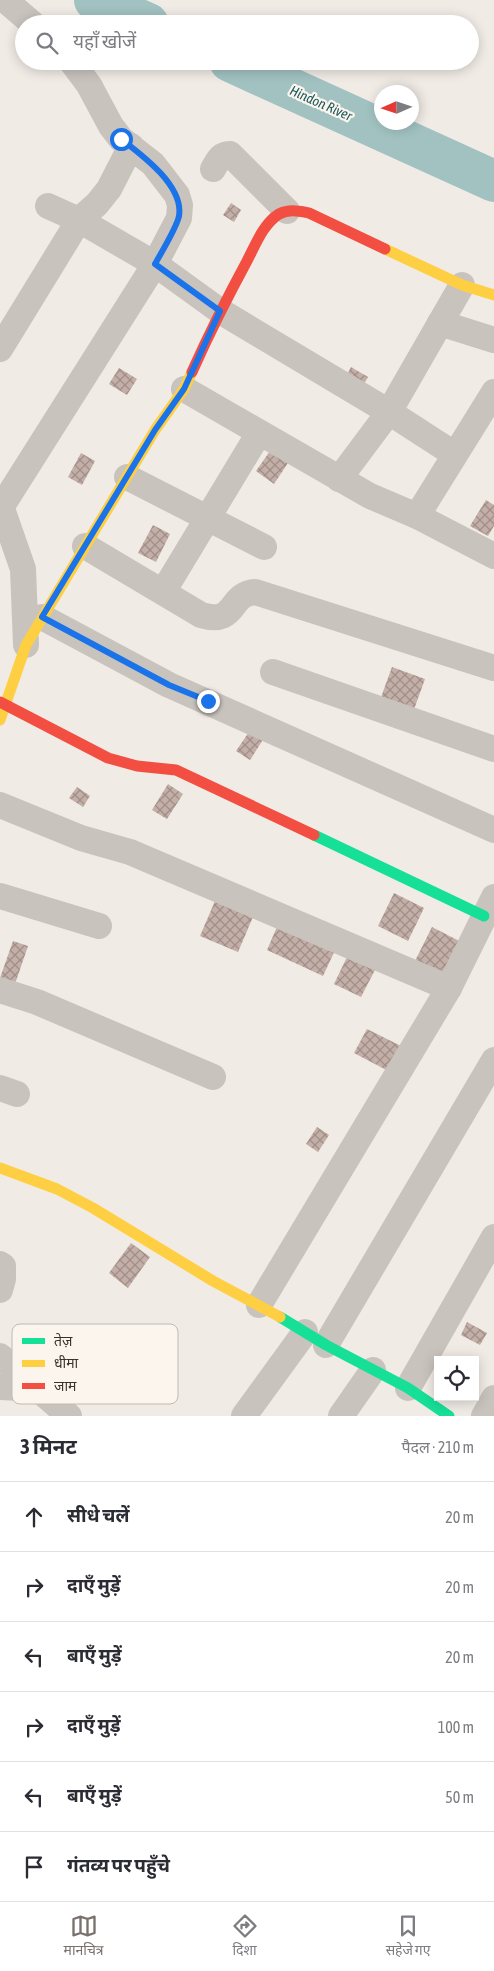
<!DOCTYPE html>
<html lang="hi">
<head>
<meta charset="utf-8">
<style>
  :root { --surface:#fff; --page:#f7f7f7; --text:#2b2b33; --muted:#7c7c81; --line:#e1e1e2; --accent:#7a716c }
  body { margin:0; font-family:"Asap Condensed","Noto Sans Devanagari",sans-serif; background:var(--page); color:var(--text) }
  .controls { position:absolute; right:15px; bottom:15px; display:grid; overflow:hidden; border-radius:0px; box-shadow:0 2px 12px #0003 }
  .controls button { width:45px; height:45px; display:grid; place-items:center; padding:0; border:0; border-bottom:1px solid var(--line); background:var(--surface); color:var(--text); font:25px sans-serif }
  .compass { position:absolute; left:374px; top:85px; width:45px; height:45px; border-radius:50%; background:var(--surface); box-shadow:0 2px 12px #0003; rotate:267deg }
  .stop { position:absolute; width:15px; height:15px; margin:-11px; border:4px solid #1a73e8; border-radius:50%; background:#fff }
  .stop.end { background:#1a73e8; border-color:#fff; box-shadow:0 1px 5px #0008 }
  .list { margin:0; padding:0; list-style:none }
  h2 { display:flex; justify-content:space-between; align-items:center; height:65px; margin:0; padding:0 20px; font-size:21px }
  h2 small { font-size:16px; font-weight:400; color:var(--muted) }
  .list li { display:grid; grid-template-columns:32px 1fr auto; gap:15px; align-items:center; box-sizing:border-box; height:70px; padding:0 20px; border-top:1px solid var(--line) }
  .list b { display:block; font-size:19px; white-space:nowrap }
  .list em { font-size:16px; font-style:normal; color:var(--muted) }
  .icon { flex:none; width:28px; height:28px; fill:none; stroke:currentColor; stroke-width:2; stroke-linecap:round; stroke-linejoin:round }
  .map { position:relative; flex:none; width:494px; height:1416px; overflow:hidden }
  .search { position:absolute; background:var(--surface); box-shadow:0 2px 12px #0003; left:15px; right:15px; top:15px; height:55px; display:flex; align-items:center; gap:12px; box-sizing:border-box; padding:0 18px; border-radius:28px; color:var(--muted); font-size:19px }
  .sheet { height:485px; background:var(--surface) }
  nav { display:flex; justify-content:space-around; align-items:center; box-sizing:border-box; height:70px; border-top:1px solid var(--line); background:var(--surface); font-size:14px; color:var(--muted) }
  nav a { display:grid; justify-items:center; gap:2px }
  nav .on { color:var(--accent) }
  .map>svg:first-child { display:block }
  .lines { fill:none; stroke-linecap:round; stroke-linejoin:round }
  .river { stroke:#a1c2c1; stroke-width:42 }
  .building { fill:url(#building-cross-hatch) }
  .street { stroke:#c9c3be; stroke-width:26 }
  .fast { stroke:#16e098; stroke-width:11 }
  .slow { stroke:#ffcf43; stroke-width:11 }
  .jam { stroke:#f24e42; stroke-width:11 }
  .route { stroke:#1a73e8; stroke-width:6 }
  .labels { text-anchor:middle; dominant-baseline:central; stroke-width:4.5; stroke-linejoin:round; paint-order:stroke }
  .water-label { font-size:14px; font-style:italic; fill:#1f5a5e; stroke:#fbf5ee }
  .key { fill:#fbf5ee; stroke:#c1bab4; stroke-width:1 }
  .key-label { font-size:14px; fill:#3b302b }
</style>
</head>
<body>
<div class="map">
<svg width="494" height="1416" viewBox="0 0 494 1416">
  <defs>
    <pattern id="building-cross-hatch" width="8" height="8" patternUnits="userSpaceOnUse" patternTransform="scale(1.25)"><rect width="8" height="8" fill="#c3afa7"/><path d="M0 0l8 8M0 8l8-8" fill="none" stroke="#a08f88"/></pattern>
  </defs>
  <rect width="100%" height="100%" fill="#f0ebe5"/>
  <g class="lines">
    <g class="river">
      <path d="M 95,0 L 148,24"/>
      <path d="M 230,61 L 494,181"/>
    </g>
  </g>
  <g class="building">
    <path d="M 231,203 L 241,210 L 234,222 L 223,215 Z"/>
    <path d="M 351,367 L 368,377 L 361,389 L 345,379 Z"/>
    <path d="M 119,368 L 137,379 L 127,395 L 109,384 Z"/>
    <path d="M 270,451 L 288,463 L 274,484 L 256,471 Z"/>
    <path d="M 81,453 L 95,461 L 82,485 L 68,477 Z"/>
    <path d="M 486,500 L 494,505 L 494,526 L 488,536 L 470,526 Z"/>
    <path d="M 153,525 L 170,534 L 156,562 L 138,553 Z"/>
    <path d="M 392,667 L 425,679 L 413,712 L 380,700 Z"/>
    <path d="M 253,726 L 266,735 L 250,760 L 236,751 Z"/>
    <path d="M 168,784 L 183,794 L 167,819 L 152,810 Z"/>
    <path d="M 77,787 L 90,796 L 83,807 L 69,798 Z"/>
    <path d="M 394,893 L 424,908 L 408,941 L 378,926 Z"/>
    <path d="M 215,901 L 253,917 L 238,952 L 200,936 Z"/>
    <path d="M 280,920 L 337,946 L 323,976 L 267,950 Z"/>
    <path d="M 432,927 L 469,946 L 452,980 L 415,961 Z"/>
    <path d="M 13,941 L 28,946 L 15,984 L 0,978 Z"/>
    <path d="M 348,955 L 376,968 L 361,997 L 334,984 Z"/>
    <path d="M 367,1029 L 407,1049 L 394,1074 L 354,1053 Z"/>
    <path d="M 317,1127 L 329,1135 L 318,1152 L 306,1144 Z"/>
    <path d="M 131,1243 L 150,1257 L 128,1288 L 109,1273 Z"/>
    <path d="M 467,1322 L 487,1333 L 480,1345 L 461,1335 Z"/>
  </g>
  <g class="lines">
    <g class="street">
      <path d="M 5,0 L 33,24"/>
      <path d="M 213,169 C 218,161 220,154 230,154 L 287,211"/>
      <path d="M 48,206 L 79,220 L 155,264 L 220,311 L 389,412 L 454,454"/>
      <path d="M 440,323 L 494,340"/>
      <path d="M 0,349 L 79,220 L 97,204 L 109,189 L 131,146"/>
      <path d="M 184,389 L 370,496 L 417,516 L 494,556"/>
      <path d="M 127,477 L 264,547"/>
      <path d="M 339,479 L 389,412 L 462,285"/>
      <path d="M 0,503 L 23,569 L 26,645"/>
      <path d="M 2,506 L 155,264 L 179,218 L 180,205 L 177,195 L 153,164 L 121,139 L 111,126 L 89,85 L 71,61"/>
      <path d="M 417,516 L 494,392"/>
      <path d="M 85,546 L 201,615 C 237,626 228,594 255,592 L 494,668"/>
      <path d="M 163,592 L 259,433"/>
      <path d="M 42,617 L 169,685 L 494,830"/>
      <path d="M 273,672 L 494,749"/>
      <path d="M 0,805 L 81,838 L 130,852 L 449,988"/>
      <path d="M 0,896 L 99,926"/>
      <path d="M 0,990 L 37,1002 L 213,1077"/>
      <path d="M 0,1088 L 17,1094"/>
      <path d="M 0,1264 L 3,1266 L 3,1279 L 0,1290"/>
      <path d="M 259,1305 L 449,988 L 494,897"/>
      <path d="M 326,1345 L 494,1060"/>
      <path d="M 0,1356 L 69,1416"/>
      <path d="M 0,1387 L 39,1389"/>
      <path d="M 408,1388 L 494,1237"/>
      <path d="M 244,1416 L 305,1332"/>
      <path d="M 341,1416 L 373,1370"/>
      <path d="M 484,1416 L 494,1398"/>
    </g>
    <g class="fast">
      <path d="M 314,835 L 484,916"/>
      <path d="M 280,1317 L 326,1345 L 408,1388 L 449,1416"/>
    </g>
    <g class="slow">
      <path d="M 385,249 L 462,285 L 494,295"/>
      <path d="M 0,720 L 26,645 L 155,430 L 184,389 L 192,372"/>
      <path d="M 0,1168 L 57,1189 L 93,1208 L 213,1281 L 280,1317"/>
    </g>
    <g class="jam">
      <path d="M 192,372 C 209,334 227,298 247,261 C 255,246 263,224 279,214 C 289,209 298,211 309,213 L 385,249"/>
      <path d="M 0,702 L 108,758 L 137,766 L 176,770 L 314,835"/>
    </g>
  </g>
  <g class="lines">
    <path class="route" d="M 121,139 C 142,155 184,186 179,216 C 177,227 161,253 155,264 L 220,311 L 184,389 L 155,430 L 42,617 L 169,685 L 208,701"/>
  </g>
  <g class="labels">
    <g class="water-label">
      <text transform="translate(321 103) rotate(24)">Hindon River</text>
    </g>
  </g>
  <rect x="12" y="1324" width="166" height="80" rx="8" class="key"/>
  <rect x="22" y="1338" width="23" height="6" fill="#16e098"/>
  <rect x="22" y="1360" width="23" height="7" fill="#ffcf43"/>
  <rect x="22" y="1383" width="23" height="6" fill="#f24e42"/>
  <g class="key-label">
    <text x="54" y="1346">तेज़</text>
    <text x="54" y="1368">धीमा</text>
    <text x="54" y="1391">जाम</text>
  </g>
</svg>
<div class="controls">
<button><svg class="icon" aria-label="locate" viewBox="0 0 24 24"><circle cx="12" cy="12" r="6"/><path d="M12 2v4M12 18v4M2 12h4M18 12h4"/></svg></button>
</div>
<svg class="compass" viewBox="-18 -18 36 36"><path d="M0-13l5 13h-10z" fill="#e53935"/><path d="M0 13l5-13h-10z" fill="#7c7c81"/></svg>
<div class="stop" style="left:121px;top:139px"></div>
<div class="stop end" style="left:208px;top:701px"></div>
<div class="search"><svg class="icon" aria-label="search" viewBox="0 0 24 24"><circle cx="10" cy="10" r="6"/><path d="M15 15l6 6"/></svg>यहाँ खोजें</div>
</div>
<section class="sheet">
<h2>3 मिनट<small>पैदल · 210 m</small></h2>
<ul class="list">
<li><svg class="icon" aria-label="ahead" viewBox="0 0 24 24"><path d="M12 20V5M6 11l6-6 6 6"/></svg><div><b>सीधे चलें</b></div><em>20 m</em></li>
<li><svg class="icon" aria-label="right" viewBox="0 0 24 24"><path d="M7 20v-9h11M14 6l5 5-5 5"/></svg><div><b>दाएँ मुड़ें</b></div><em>20 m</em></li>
<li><svg class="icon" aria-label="left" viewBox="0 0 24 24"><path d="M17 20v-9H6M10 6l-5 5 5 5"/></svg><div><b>बाएँ मुड़ें</b></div><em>20 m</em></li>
<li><svg class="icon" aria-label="right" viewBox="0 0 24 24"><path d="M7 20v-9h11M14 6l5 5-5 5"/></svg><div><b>दाएँ मुड़ें</b></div><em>100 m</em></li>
<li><svg class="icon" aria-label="left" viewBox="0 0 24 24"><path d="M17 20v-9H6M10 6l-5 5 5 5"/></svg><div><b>बाएँ मुड़ें</b></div><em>50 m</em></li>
<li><svg class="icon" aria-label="arrive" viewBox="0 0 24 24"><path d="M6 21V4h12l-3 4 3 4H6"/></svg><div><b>गंतव्य पर पहुँचे</b></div></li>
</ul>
</section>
<nav>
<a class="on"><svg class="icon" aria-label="map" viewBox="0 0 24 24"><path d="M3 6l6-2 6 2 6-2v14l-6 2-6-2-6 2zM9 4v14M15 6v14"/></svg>मानचित्र</a>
<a><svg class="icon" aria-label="directions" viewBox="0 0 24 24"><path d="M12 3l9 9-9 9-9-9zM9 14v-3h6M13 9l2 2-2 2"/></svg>दिशा</a>
<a><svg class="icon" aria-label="saved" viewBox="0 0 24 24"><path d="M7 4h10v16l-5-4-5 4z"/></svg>सहेजे गए</a>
</nav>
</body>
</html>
